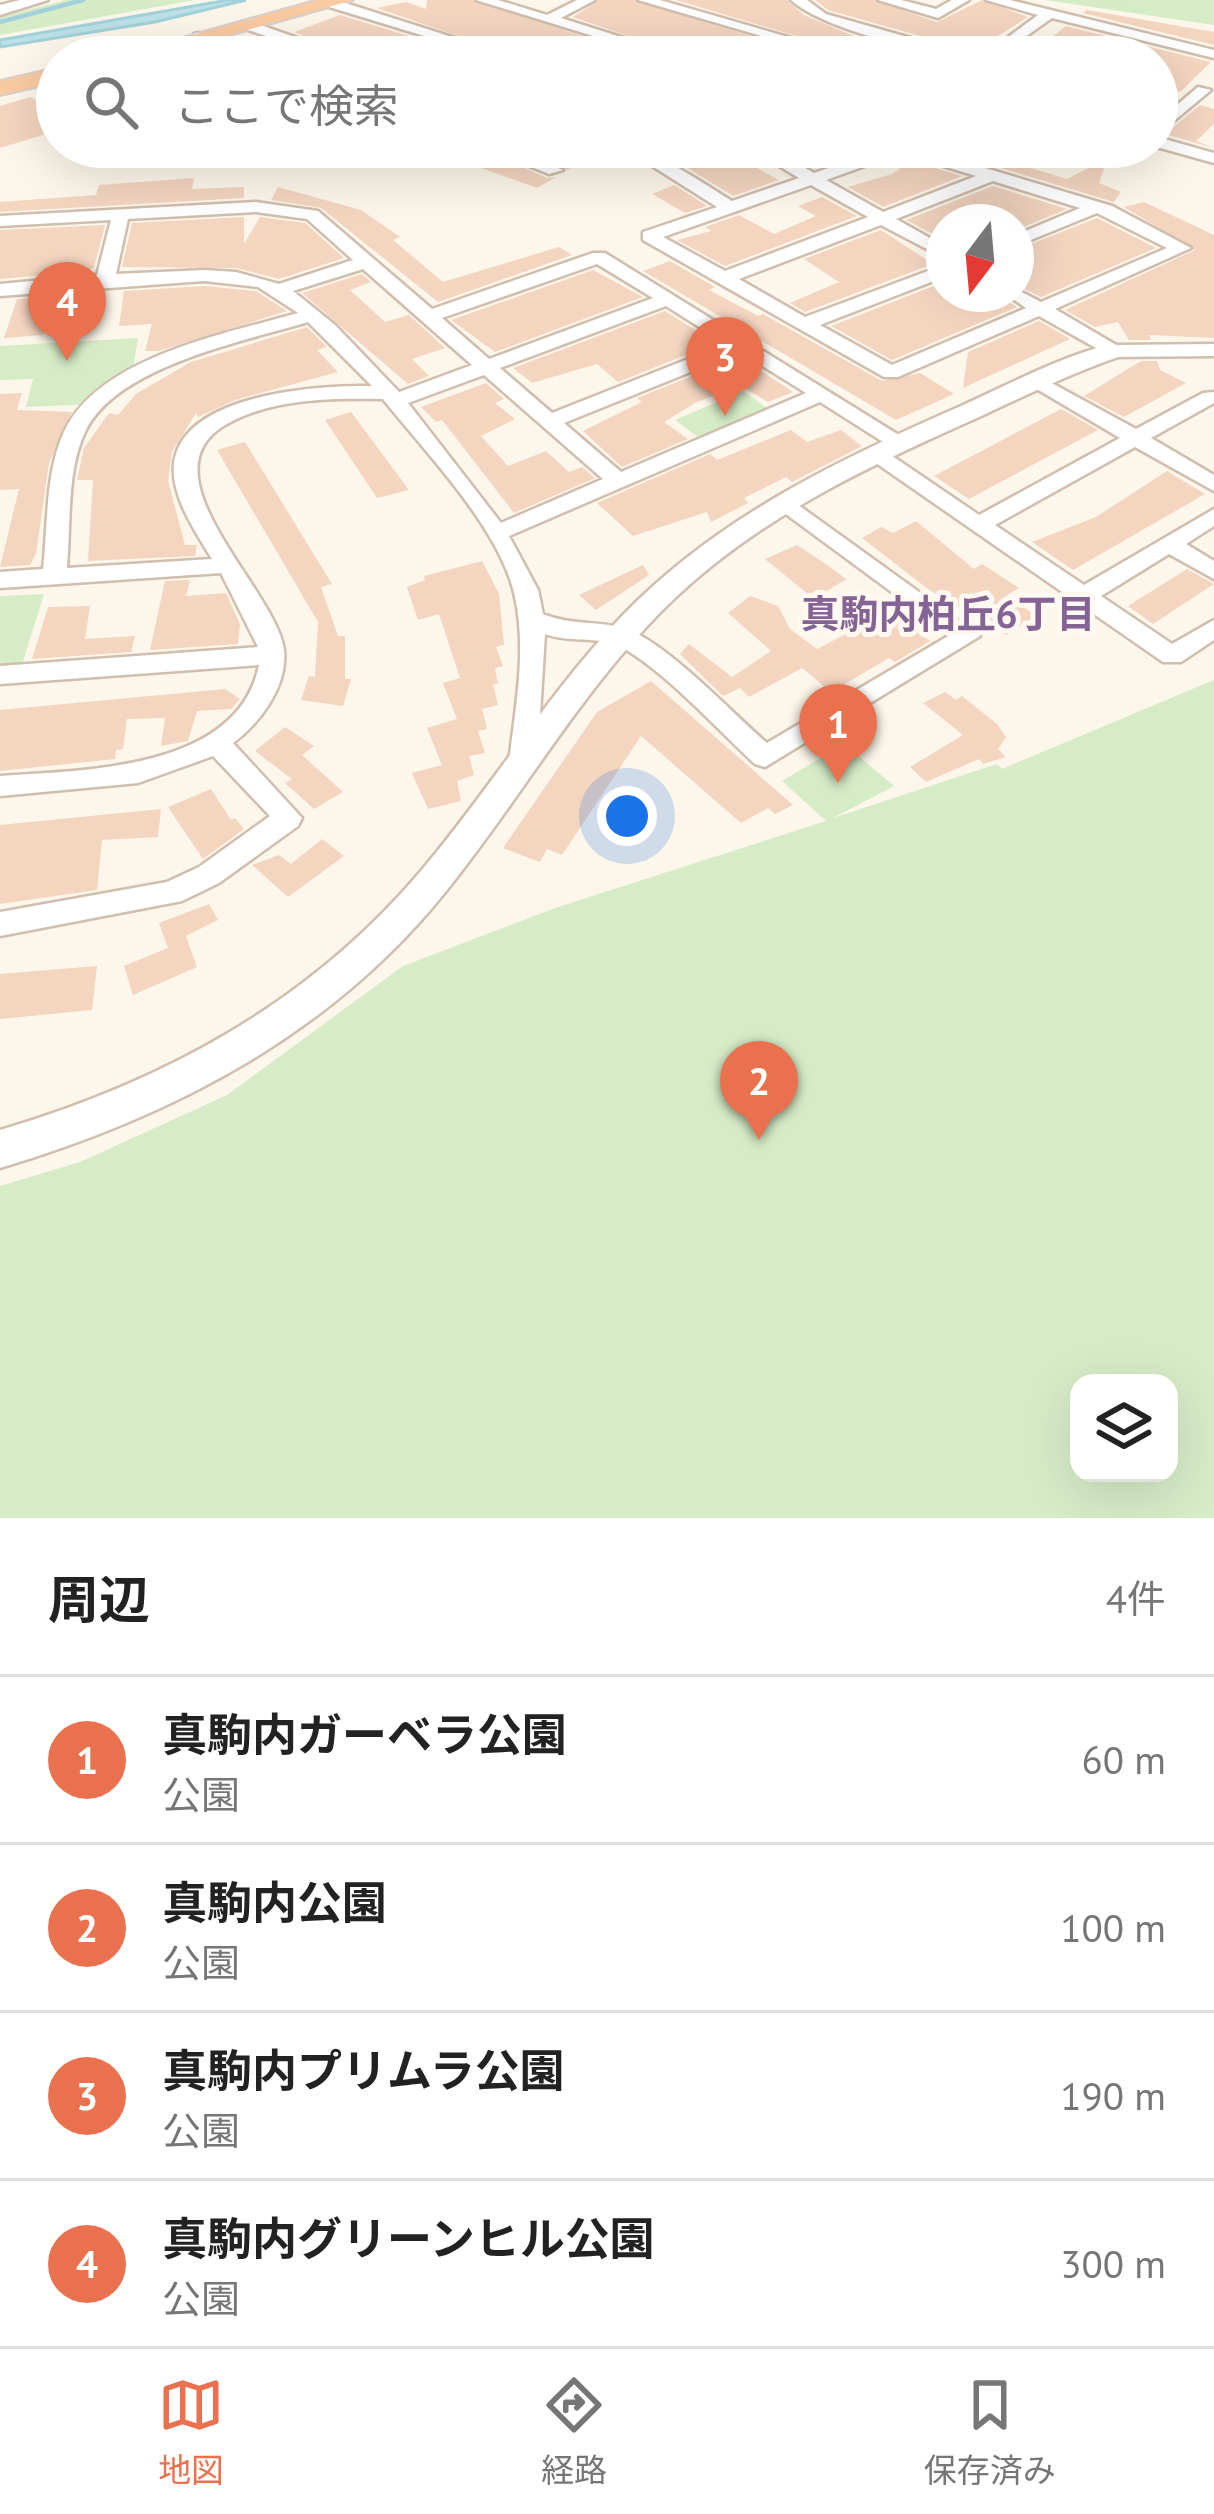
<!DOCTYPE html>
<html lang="ja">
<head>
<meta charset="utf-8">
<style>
  :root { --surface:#fff; --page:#f2f2f2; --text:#222; --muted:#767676; --line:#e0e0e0; --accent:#e9714d }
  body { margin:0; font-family:"PT Sans","Noto Sans JP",sans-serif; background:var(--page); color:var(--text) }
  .controls { position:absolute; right:36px; bottom:36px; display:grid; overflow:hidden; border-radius:24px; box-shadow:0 12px 48px #0002 }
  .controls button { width:108px; height:108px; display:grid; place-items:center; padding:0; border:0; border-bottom:3px solid var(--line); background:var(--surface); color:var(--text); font:60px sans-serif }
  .compass { position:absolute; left:926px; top:204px; width:108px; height:108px; border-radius:50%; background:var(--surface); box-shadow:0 12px 48px #0002; rotate:196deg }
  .you { position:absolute; left:627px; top:816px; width:42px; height:42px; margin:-30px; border:9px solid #fff; border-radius:50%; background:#1a73e8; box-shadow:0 0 0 18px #1a73e833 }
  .badge { display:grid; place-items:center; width:78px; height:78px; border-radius:50%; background:var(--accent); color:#fff; font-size:39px; font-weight:700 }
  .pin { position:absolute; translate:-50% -99px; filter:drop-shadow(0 3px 6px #0008) }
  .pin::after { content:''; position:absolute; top:63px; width:42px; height:36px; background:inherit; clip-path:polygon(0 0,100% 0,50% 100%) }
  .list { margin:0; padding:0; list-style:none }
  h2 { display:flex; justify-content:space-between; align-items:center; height:156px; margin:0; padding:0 48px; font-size:51px }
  h2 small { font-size:39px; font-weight:400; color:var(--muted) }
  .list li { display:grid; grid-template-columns:78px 1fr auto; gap:36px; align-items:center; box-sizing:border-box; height:168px; padding:0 48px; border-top:3px solid var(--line) }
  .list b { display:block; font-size:45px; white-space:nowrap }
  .list p { margin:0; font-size:39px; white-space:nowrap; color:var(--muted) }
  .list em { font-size:39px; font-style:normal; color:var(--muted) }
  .icon { flex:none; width:66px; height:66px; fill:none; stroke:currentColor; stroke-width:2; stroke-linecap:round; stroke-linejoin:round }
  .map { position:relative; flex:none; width:1214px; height:1518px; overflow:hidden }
  .search { position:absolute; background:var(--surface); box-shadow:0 12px 48px #0002; left:36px; right:36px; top:36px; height:132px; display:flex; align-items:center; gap:30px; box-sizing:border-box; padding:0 42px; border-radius:66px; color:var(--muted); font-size:45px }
  .sheet { height:828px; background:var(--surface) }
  nav { display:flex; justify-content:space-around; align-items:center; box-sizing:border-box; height:168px; border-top:3px solid var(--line); background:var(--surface); font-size:33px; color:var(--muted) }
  nav a { display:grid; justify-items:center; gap:6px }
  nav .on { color:var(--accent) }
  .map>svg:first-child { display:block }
  .green { fill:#d6ecc7; fill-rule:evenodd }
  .water { fill:#bde1e8; stroke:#a3d1da; stroke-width:3 }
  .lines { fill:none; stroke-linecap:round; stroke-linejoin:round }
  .stream { stroke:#a3d1da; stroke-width:4.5 }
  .building { fill:#f3d5c0 }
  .minor-casing { stroke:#d0beae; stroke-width:5 }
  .tertiary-casing { stroke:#d0beae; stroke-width:5 }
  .trunk-casing { stroke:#d9d1cd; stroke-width:4 }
  .minor { fill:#fff; fill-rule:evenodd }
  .tertiary { fill:#fff; fill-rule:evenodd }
  .trunk { fill:#facaa1; fill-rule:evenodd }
  .labels { text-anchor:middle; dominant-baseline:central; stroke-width:10; stroke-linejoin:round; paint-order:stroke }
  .neighbourhood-label { font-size:39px; font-weight:bold; fill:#856495; stroke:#fff9f1 }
</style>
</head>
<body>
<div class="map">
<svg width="1214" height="1518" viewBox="0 0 1214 1518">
  <rect width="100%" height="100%" fill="#fdf6ea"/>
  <g class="green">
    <path d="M 66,0 L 195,0 L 0,35 L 0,17 Z"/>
    <path d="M 1045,0 L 1214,0 L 1214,25 Z"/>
    <path d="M 138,338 L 132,376 L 94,404 L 26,407 L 33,379 L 0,380 L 0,346 Z"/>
    <path d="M 743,391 L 774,413 L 706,443 L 675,420 Z"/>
    <path d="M 44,594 L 20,671 L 0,672 L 0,596 Z"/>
    <path d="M 1214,680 L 1214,1518 L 0,1518 L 0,1186 L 80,1162 L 227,1095 L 403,966 L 555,908 L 826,821 L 782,781 L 844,744 L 894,786 L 833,818 L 997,764 L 1002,769 ZM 1079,1383 L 1169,1383 L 1169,1473 L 1079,1473 Z"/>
  </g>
  <path class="water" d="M 228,0 L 246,0 L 155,22 L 0,47 L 0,40 Z"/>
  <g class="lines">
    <path class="stream" d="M 0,22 L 83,0"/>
  </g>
  <g class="building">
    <path d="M 427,0 L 472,0 L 646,57 L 519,57 L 377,8 L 406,2 L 426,9 Z"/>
    <path d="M 599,0 L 634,0 L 816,56 L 688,57 L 573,17 Z"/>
    <path d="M 676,0 L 787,0 L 804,15 L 851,35 L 937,57 L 866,57 Z"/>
    <path d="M 815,0 L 874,0 L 937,22 L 982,0 L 1028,17 L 974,51 L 828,10 Z"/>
    <path d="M 1087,10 L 1214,32 L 1214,45 L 1083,13 Z"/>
    <path d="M 340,15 L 478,57 L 356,57 L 294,32 Z"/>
    <path d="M 1066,26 L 1211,62 L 1180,92 L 1157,86 L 1157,57 L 1026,57 Z"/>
    <path d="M 30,97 L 57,110 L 57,141 L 46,134 L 0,148 L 0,106 Z"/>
    <path d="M 1200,105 L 1214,109 L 1214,124 L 1196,141 L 1214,148 L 1165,134 Z"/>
    <path d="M 455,147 L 478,147 L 547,178 L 556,177 L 537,188 L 473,165 L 482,160 L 455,151 Z"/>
    <path d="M 517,147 L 603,147 L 603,149 L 567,170 Z"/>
    <path d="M 671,147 L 685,147 L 715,163 L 735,156 L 779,180 L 733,196 L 667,155 Z"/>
    <path d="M 932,147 L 961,147 L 1067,179 L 1108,158 L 1099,183 L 1121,192 L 1114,202 Z"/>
    <path d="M 911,161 L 962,176 L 883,207 L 848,187 L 892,174 Z"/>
    <path d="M 194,178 L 192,189 L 244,187 L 244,198 L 0,212 L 0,202 L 96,195 L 99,185 Z"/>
    <path d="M 674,185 L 707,206 L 685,213 L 652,194 Z"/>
    <path d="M 993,186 L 1067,209 L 1016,230 L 1016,222 L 944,222 L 944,234 L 938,237 L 906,220 Z"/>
    <path d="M 278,187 L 361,210 L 400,237 L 393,240 L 443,282 L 559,247 L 572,255 L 438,302 L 321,208 L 271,200 Z"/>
    <path d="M 822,197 L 857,216 L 725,266 L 677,240 L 711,231 L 705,227 L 739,215 L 774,234 L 816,216 L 798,206 Z"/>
    <path d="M 1144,202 L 1214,235 L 1214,338 L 1149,335 L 1151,340 L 1129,340 L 1118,322 L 1095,327 L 1065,310 L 1195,250 L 1124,207 Z"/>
    <path d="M 244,217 L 244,244 L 260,217 L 305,223 L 344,258 L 279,279 L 236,268 L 122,267 L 132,223 Z"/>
    <path d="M 1097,218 L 1156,248 L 1041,297 L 1016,285 L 1016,250 Z"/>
    <path d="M 105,225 L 94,267 L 88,271 L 0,279 L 0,230 Z"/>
    <path d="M 881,230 L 933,264 L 805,312 L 790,303 L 839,282 L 804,259 Z"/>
    <path d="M 670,261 L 715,287 L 709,290 L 758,316 L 763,314 L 882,381 L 920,373 L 954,394 L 896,420 L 643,271 Z"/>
    <path d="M 593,270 L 643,297 L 495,352 L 451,320 Z"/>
    <path d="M 362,274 L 371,282 L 350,290 L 385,322 L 409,315 L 445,348 L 412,359 L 429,376 L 408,384 L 302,293 Z"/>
    <path d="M 944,282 L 944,294 L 1003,298 L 1017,307 L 892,360 L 831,326 Z"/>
    <path d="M 204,286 L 256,291 L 287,311 L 159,351 L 145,351 L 152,324 L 119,326 L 124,291 Z"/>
    <path d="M 56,296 L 43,335 L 4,338 L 17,299 Z"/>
    <path d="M 665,311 L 716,343 L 618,382 L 597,364 L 532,383 L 513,368 Z"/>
    <path d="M 1039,321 L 1070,339 L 963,388 L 968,352 Z"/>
    <path d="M 307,327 L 327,347 L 317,350 L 338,372 L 235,400 L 198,417 L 196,413 L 172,452 L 168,481 L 185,545 L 197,545 L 195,556 L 88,561 L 93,480 L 77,480 L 84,448 L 109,413 L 118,415 L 136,394 L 191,362 Z"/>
    <path d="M 740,357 L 793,392 L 768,402 L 740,385 L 695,403 L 664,422 L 688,439 L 622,467 L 583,431 L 642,402 L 637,398 Z"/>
    <path d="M 1141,361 L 1157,361 L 1160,370 L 1186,383 L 1124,417 L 1084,396 Z"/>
    <path d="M 486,383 L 504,399 L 495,403 L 515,419 L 481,436 L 508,466 L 546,451 L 569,472 L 582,467 L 595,478 L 514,513 L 442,420 L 436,422 L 421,407 Z"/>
    <path d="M 22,393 L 17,410 L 72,412 L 49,463 L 36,554 L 30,565 L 0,567 L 19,489 L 0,490 L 0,394 Z"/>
    <path d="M 1061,409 L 1098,430 L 969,499 L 934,476 Z"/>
    <path d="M 351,412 L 409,490 L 377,498 L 325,420 Z"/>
    <path d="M 791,430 L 807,442 L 841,430 L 862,446 L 792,482 L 786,477 L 744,498 L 748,503 L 711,522 L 707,512 L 633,536 L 597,503 L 710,454 L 717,460 Z"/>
    <path d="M 245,442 L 332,584 L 321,587 L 338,636 L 345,636 L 345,679 L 351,679 L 343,706 L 301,700 L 309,676 L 315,677 L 318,622 L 217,450 Z"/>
    <path d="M 1167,471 L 1205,494 L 1073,570 L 1032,542 L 1096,517 Z"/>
    <path d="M 916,521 L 974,569 L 982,564 L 1019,588 L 1007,595 L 1036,616 L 1006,635 L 928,589 L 862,538 L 881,527 L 893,533 Z"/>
    <path d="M 797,545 L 830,567 L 846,579 L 814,599 L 765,559 Z"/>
    <path d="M 482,561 L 499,594 L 504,645 L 496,647 L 503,666 L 495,668 L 498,683 L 493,685 L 498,705 L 482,709 L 487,729 L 478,731 L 485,753 L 469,756 L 474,775 L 457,781 L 461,801 L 428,809 L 412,773 L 442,765 L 427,728 L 457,719 L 443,683 L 460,678 L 439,614 L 418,620 L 407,587 L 425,580 L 424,576 Z"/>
    <path d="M 643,565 L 649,575 L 596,610 L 579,595 Z"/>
    <path d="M 1187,569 L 1214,584 L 1153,624 L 1128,606 Z"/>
    <path d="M 190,580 L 186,596 L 226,593 L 240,624 L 238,644 L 150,650 L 165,581 Z"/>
    <path d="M 750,596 L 778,606 L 790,629 L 817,649 L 888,612 L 930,641 L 895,662 L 889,658 L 831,692 L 802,668 L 749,697 L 740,688 L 723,696 L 680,654 L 689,644 L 732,677 L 771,651 L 728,613 Z"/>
    <path d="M 90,606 L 85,639 L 135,636 L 131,652 L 32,659 L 48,607 Z"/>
    <path d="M 651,681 L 793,805 L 775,814 L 768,808 L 741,823 L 641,736 L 562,855 L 547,849 L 540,862 L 503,848 L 597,712 Z"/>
    <path d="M 225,689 L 240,699 L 231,709 L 197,711 L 188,741 L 161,746 L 165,718 L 127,719 L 123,749 L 116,750 L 115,759 L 0,771 L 0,710 Z"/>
    <path d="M 945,692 L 956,700 L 962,696 L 997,724 L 1006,737 L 998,749 L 1006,757 L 983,764 L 979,759 L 926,782 L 910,767 L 963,735 L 923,703 Z"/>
    <path d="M 285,727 L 314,746 L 302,755 L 343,792 L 314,809 L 285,783 L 292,779 L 255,751 Z"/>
    <path d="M 211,789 L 231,820 L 235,818 L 244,829 L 203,859 L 168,807 Z"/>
    <path d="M 161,809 L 158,837 L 102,840 L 97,890 L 0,904 L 0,825 Z"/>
    <path d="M 322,839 L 344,856 L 288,897 L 252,865 L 279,855 L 291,864 Z"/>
    <path d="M 209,904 L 218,920 L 186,936 L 197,967 L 133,995 L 124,966 L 168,948 L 159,923 Z"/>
    <path d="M 97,966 L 92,1010 L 0,1019 L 0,974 Z"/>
  </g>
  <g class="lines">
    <g class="minor-casing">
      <g id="minor">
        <path d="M 326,0 L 336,0 L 515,57 L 493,57 L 326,6 Z"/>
        <path d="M 476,0 L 498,0 L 547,15 L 577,0 L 595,0 L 561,18 L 684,57 L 661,57 Z"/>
        <path d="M 638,0 L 660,0 L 857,57 L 834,57 Z"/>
        <path d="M 791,0 L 807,0 L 826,14 L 978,57 C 935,57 822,29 791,0 Z"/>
        <path d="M 878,0 L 901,0 L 936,9 L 952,0 L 969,0 L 938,18 Z"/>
        <path d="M 986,0 L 1010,0 L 1214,50 L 1214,58 L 1052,18 L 997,57 L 981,57 L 1038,15 Z"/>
        <path d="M 242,22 L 252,22 L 352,57 L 330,57 L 242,28 Z"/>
        <path d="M 199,33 L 237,54 L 239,57 L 222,57 L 194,40 L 194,34 Z"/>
        <path d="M 1198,87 L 1211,90 L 1157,135 L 1157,122 Z"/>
        <path d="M 1157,137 L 1214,153 L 1214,163 L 1157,147 Z"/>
        <path d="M 482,147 L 505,147 L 563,170 L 549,174 Z"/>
        <path d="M 607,147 C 655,147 692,177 732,201 L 799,178 L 748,147 L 768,147 L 814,173 L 888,147 L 915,147 L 1112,206 L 1191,248 L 1055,309 L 1116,345 L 1214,344 L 1214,356 L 1112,357 L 1039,316 L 898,377 L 884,377 L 643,240 L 643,232 L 717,207 L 652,166 ZM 901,153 L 976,176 L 883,212 L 826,180 ZM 993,181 L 1080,208 L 1016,235 L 1016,246 L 1097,213 L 1167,248 L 1041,302 L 1016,289 L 1016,294 L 1006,294 L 1026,308 L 892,365 L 820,325 L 944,277 L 944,265 L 805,317 L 739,279 L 881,225 L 944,258 L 944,246 L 896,219 ZM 811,185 L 868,217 L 725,271 L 663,237 Z"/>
        <path d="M 256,202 L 318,211 L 432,309 L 593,253 L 605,253 L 910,442 L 907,447 L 891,447 L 820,402 L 509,536 L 538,590 L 543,614 C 572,626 599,620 626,629 C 666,642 733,714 767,743 L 950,635 L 775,506 L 772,501 L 783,494 L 980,636 L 765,767 L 755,764 C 719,731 661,667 619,646 C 597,636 568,643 545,634 L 537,763 L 523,773 L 513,770 L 509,763 C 515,709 527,651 515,597 C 501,529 425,452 383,399 C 331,398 268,398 222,427 C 144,478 276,590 284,650 C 288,686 260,723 233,743 L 302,818 L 298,826 L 219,883 L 182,901 L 0,936 L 0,912 L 167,882 L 199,867 L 270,816 L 213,756 L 138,783 L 0,796 L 0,776 C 83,770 238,771 259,665 L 0,684 L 0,666 L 258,647 L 221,573 L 0,588 L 0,572 L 43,569 C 48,525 45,473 64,432 C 99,357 225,334 298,313 L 258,287 L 204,281 L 0,296 L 0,284 L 97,275 L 111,220 L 0,226 L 0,216 ZM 256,212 L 307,219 L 353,260 L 279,284 L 236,272 L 204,270 L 116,274 L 128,219 ZM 597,264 L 653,298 L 489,359 L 442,318 ZM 363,269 L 472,365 L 399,392 L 335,325 L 293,291 ZM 666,306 L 726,344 L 552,413 L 500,368 ZM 308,322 L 372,386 C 320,385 195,393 176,454 C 165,488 195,531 212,559 L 67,568 C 71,524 66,470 86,430 C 118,366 245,341 308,322 ZM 740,352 L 806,393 L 621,472 L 564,423 ZM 484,375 L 603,479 L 501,523 L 408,403 Z"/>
        <path d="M 1037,375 L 1136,429 L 1203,393 L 1214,392 L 1214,403 L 1151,438 L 1214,475 L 1214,491 L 1135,447 L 995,525 L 1084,585 L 1214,509 L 1214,526 L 1186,544 L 1214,561 L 1214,579 L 1169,554 L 1101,596 L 1172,644 L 1214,620 L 1214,640 L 1181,662 L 1163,662 L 863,454 L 874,448 L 882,449 L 979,515 L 1120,438 L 1030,385 L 1027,381 Z"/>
      </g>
    </g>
    <g class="tertiary-casing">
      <g id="tertiary">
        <path d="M 20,0 L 48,0 L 0,15 L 0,5 Z"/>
        <path d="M 1112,344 L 1121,346 L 1121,356 C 1072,373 1026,395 979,417 C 871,465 763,515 676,597 C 585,683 525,793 447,890 C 332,1034 173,1116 0,1168 L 0,1130 C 163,1082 309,1003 420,872 C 491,789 547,694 623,615 C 718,517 838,460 961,406 C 1010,384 1059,357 1112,344 Z"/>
      </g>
    </g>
    <g class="trunk-casing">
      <g id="trunk">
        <path d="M 318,0 L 353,0 L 152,57 L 115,57 Z"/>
        <path d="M 57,68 L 57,82 L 0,95 L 0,81 Z"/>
      </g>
    </g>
    <use href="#minor" class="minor"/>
    <use href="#tertiary" class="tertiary"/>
    <use href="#trunk" class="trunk"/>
  </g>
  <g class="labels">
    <g class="neighbourhood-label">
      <text x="948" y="613">真駒内柏丘6丁目</text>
    </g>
  </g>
</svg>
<div class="controls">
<button><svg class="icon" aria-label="layers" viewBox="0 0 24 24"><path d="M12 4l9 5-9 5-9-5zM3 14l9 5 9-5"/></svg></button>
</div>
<svg class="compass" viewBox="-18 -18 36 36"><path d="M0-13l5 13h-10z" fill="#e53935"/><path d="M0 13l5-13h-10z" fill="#767676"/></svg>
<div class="you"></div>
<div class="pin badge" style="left:838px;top:783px">1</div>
<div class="pin badge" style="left:759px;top:1140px">2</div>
<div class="pin badge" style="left:725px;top:416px">3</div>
<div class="pin badge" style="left:67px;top:361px">4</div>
<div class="search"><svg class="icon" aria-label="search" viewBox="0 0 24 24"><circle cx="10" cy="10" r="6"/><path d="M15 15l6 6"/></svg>ここで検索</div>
</div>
<section class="sheet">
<h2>周辺<small>4件</small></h2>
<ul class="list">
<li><span class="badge">1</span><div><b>真駒内ガーベラ公園</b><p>公園</p></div><em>60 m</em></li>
<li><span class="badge">2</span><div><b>真駒内公園</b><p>公園</p></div><em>100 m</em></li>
<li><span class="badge">3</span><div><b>真駒内プリムラ公園</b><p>公園</p></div><em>190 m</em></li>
<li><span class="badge">4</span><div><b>真駒内グリーンヒル公園</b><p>公園</p></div><em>300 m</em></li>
</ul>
</section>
<nav>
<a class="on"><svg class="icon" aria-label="map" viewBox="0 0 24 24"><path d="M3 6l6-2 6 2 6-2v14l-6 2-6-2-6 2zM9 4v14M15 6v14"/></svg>地図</a>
<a><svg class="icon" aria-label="directions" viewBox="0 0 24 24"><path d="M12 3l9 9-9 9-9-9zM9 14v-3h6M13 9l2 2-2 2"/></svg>経路</a>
<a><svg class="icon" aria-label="saved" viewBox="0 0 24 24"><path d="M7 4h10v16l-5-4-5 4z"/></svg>保存済み</a>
</nav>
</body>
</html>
